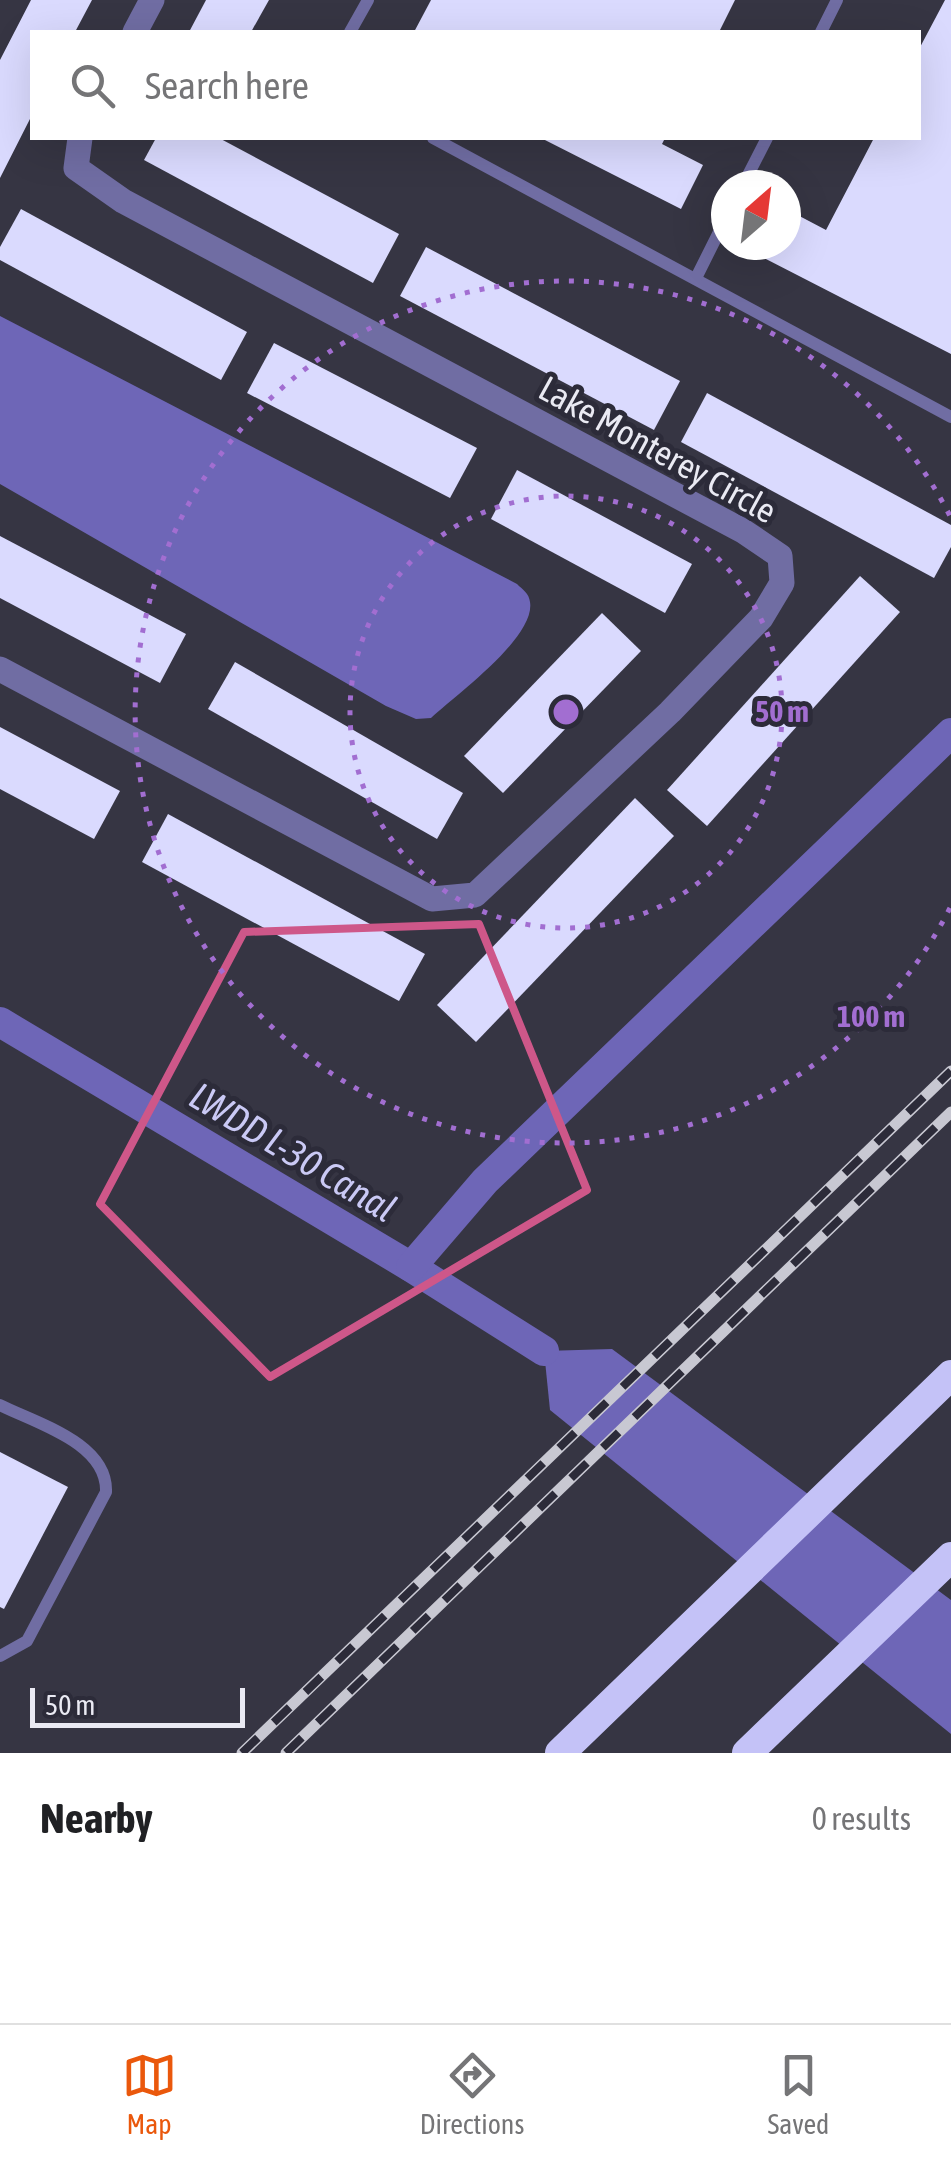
<!DOCTYPE html>
<html lang="en">
<head>
<meta charset="utf-8">
<style>
  :root { --surface:#fff; --page:#f6f6f6; --text:#202124; --muted:#757577; --line:#e0e0e0; --accent:#ea580c }
  body { margin:0; font-family:"Asap Condensed",sans-serif; background:var(--page); color:var(--text) }
  .compass { position:absolute; left:711px; top:170px; width:90px; height:90px; border-radius:50%; background:var(--surface); box-shadow:0 10px 40px #0002; rotate:28deg }
  .scale { position:absolute; left:30px; bottom:25px; width:215px; box-sizing:border-box; padding-left:10px; border:5px solid #eaeaf3; border-top:0; font-size:28px; line-height:35px; white-space:nowrap; color:#eaeaf3; -webkit-text-stroke:8px #2c2b39; paint-order:stroke }
  .list { margin:0; padding:0; list-style:none }
  h2 { display:flex; justify-content:space-between; align-items:center; height:130px; margin:0; padding:0 40px; font-size:42px }
  h2 small { font-size:32px; font-weight:400; color:var(--muted) }
  .icon { flex:none; width:55px; height:55px; fill:none; stroke:currentColor; stroke-width:2; stroke-linecap:round; stroke-linejoin:round }
  .map { position:relative; flex:none; width:951px; height:1753px; overflow:hidden }
  .search { position:absolute; background:var(--surface); box-shadow:0 10px 40px #0002; left:30px; right:30px; top:30px; height:110px; display:flex; align-items:center; gap:25px; box-sizing:border-box; padding:0 35px; border-radius:0px; color:var(--muted); font-size:38px }
  .sheet { height:270px; background:var(--surface) }
  nav { display:flex; justify-content:space-around; align-items:center; box-sizing:border-box; height:140px; border-top:2px solid var(--line); background:var(--surface); font-size:28px; color:var(--muted) }
  nav a { display:grid; justify-items:center; gap:5px }
  nav .on { color:var(--accent) }
  .map>svg:first-child { display:block }
  .water { fill:#6e66b7 }
  .lines { fill:none; stroke-linecap:round; stroke-linejoin:round }
  .canal { stroke:#6e66b7; stroke-width:30 }
  .building { fill:#dadafe }
  .lane { stroke:#706da3; stroke-width:12 }
  .street { stroke:#706da3; stroke-width:25 }
  .highway { stroke:#c4c2f7; stroke-width:30 }
  .rail-casing { stroke:#c8c8d2; stroke-width:11 }
  .rail { stroke:#2c2b39; stroke-width:8; stroke-dasharray:22; stroke-linecap:butt }
  .marked { fill:none; stroke:#ce5789; stroke-width:8; stroke-linejoin:round }
  .ring { fill:none; stroke:#a26ed1; stroke-width:5; stroke-dasharray:5 10 }
  .labels { text-anchor:middle; dominant-baseline:central; stroke-width:10; stroke-linejoin:round; paint-order:stroke }
  .street-label { font-size:35px; fill:#eaeaf3; stroke:#2c2b39 }
  .water-label { font-size:38px; font-style:italic; fill:#cac9f5; stroke:#2c2b39 }
  .centre { fill:#a26ed1; stroke:#2c2b39; stroke-width:5 }
  .ring-label { font-size:30px; text-anchor:middle; font-weight:bold; fill:#a26ed1; stroke:#2c2b39; stroke-width:10; stroke-linejoin:round; paint-order:stroke }
</style>
</head>
<body>
<div class="map">
<svg width="951" height="1753" viewBox="0 0 951 1753">
  <rect width="100%" height="100%" fill="#363543"/>
  <g class="water">
    <path d="M 0,316 L 517,584 C 523,590 529,593 530,602 C 536,637 456,695 431,718 L 416,719 L 386,706 L 0,484 Z"/>
    <path d="M 612,1349 L 951,1600 L 951,1734 L 550,1410 L 544,1351 Z"/>
  </g>
  <g class="lines">
    <g class="canal">
      <path d="M 0,1022 L 411,1267 L 544,1351"/>
      <path d="M 411,1267 L 485,1181 L 951,733"/>
    </g>
  </g>
  <g class="building">
    <path d="M 31,0 L 92,0 L 75,32 L 32,32 L 32,115 L 0,178 L 0,60 Z"/>
    <path d="M 206,0 L 269,0 L 251,32 L 189,32 Z"/>
    <path d="M 431,0 L 735,0 L 719,32 L 414,32 Z"/>
    <path d="M 945,0 L 951,0 L 951,354 L 764,258 L 770,245 L 786,245 L 788,210 L 826,230 L 874,138 L 918,138 L 918,51 Z"/>
    <path d="M 156,138 L 219,138 L 399,234 L 373,283 L 144,160 Z"/>
    <path d="M 541,138 L 665,138 L 662,144 L 703,165 L 681,209 Z"/>
    <path d="M 21,209 L 247,332 L 221,380 L 0,260 L 0,247 Z"/>
    <path d="M 426,247 L 680,381 L 654,430 L 400,296 Z"/>
    <path d="M 274,343 L 477,448 L 450,498 L 247,393 Z"/>
    <path d="M 707,393 L 951,525 L 951,547 L 934,578 L 681,442 Z"/>
    <path d="M 517,470 L 692,564 L 665,613 L 491,519 Z"/>
    <path d="M 0,536 L 186,634 L 160,683 L 0,598 Z"/>
    <path d="M 860,576 L 900,612 L 707,826 L 667,790 Z"/>
    <path d="M 602,613 L 641,651 L 503,793 L 464,756 Z"/>
    <path d="M 235,662 L 463,793 L 437,839 L 208,709 Z"/>
    <path d="M 0,727 L 120,791 L 94,839 L 0,789 Z"/>
    <path d="M 635,798 L 674,836 L 476,1042 L 437,1005 Z"/>
    <path d="M 168,814 L 425,954 L 399,1001 L 142,862 Z"/>
    <path d="M 0,1452 L 68,1487 L 4,1609 L 0,1607 Z"/>
  </g>
  <g class="lines">
    <g class="lane">
      <path d="M 350,32 L 368,0"/>
      <path d="M 821,32 L 837,0"/>
      <path d="M 433,138 L 951,417"/>
      <path d="M 743,185 L 767,138"/>
      <path d="M 696,278 L 726,218"/>
      <path d="M 0,1405 C 36,1423 108,1443 106,1492 L 27,1641 L 0,1656"/>
    </g>
    <g class="street">
      <path d="M 135,32 L 152,0"/>
      <path d="M 0,669 L 432,899 L 475,895 L 670,712 L 761,618 L 782,583 L 780,556 L 743,531 L 123,201 L 76,168 L 80,138"/>
    </g>
    <g class="highway">
      <path d="M 560,1753 L 951,1375"/>
      <path d="M 747,1753 L 951,1557"/>
    </g>
    <g class="rail-casing">
      <g id="rail">
        <path d="M 242,1753 L 951,1071"/>
        <path d="M 286,1753 L 951,1112"/>
      </g>
    </g>
    <use href="#rail" class="rail"/>
  </g>
  <path class="marked" d="M 479,924 L 587,1190 L 270,1377 L 100,1204 L 244,932 Z"/>
  <g class="ring">
    <circle cx="566" cy="712" r="216"/>
    <path d="M950 908A431 431 0 1 1 950 516"/>
  </g>
  <g class="labels">
    <g class="street-label">
      <text transform="translate(658 449) rotate(29)">Lake Monterey Circle</text>
    </g>
    <g class="water-label">
      <text transform="translate(293 1152) rotate(31)">LWDD L-30 Canal</text>
    </g>
  </g>
  <circle cx="566" cy="712" r="15" class="centre"/>
  <g class="ring-label">
    <text x="782" y="722">50 m</text>
    <text x="871" y="1027">100 m</text>
  </g>
</svg>
<svg class="compass" viewBox="-18 -18 36 36"><path d="M0-13l5 13h-10z" fill="#e53935"/><path d="M0 13l5-13h-10z" fill="#757577"/></svg>
<div class="scale">50 m</div>
<div class="search"><svg class="icon" aria-label="search" viewBox="0 0 24 24"><circle cx="10" cy="10" r="6"/><path d="M15 15l6 6"/></svg>Search here</div>
</div>
<section class="sheet">
<h2>Nearby<small>0 results</small></h2>
<ul class="list">
</ul>
</section>
<nav>
<a class="on"><svg class="icon" aria-label="map" viewBox="0 0 24 24"><path d="M3 6l6-2 6 2 6-2v14l-6 2-6-2-6 2zM9 4v14M15 6v14"/></svg>Map</a>
<a><svg class="icon" aria-label="directions" viewBox="0 0 24 24"><path d="M12 3l9 9-9 9-9-9zM9 14v-3h6M13 9l2 2-2 2"/></svg>Directions</a>
<a><svg class="icon" aria-label="saved" viewBox="0 0 24 24"><path d="M7 4h10v16l-5-4-5 4z"/></svg>Saved</a>
</nav>
</body>
</html>
